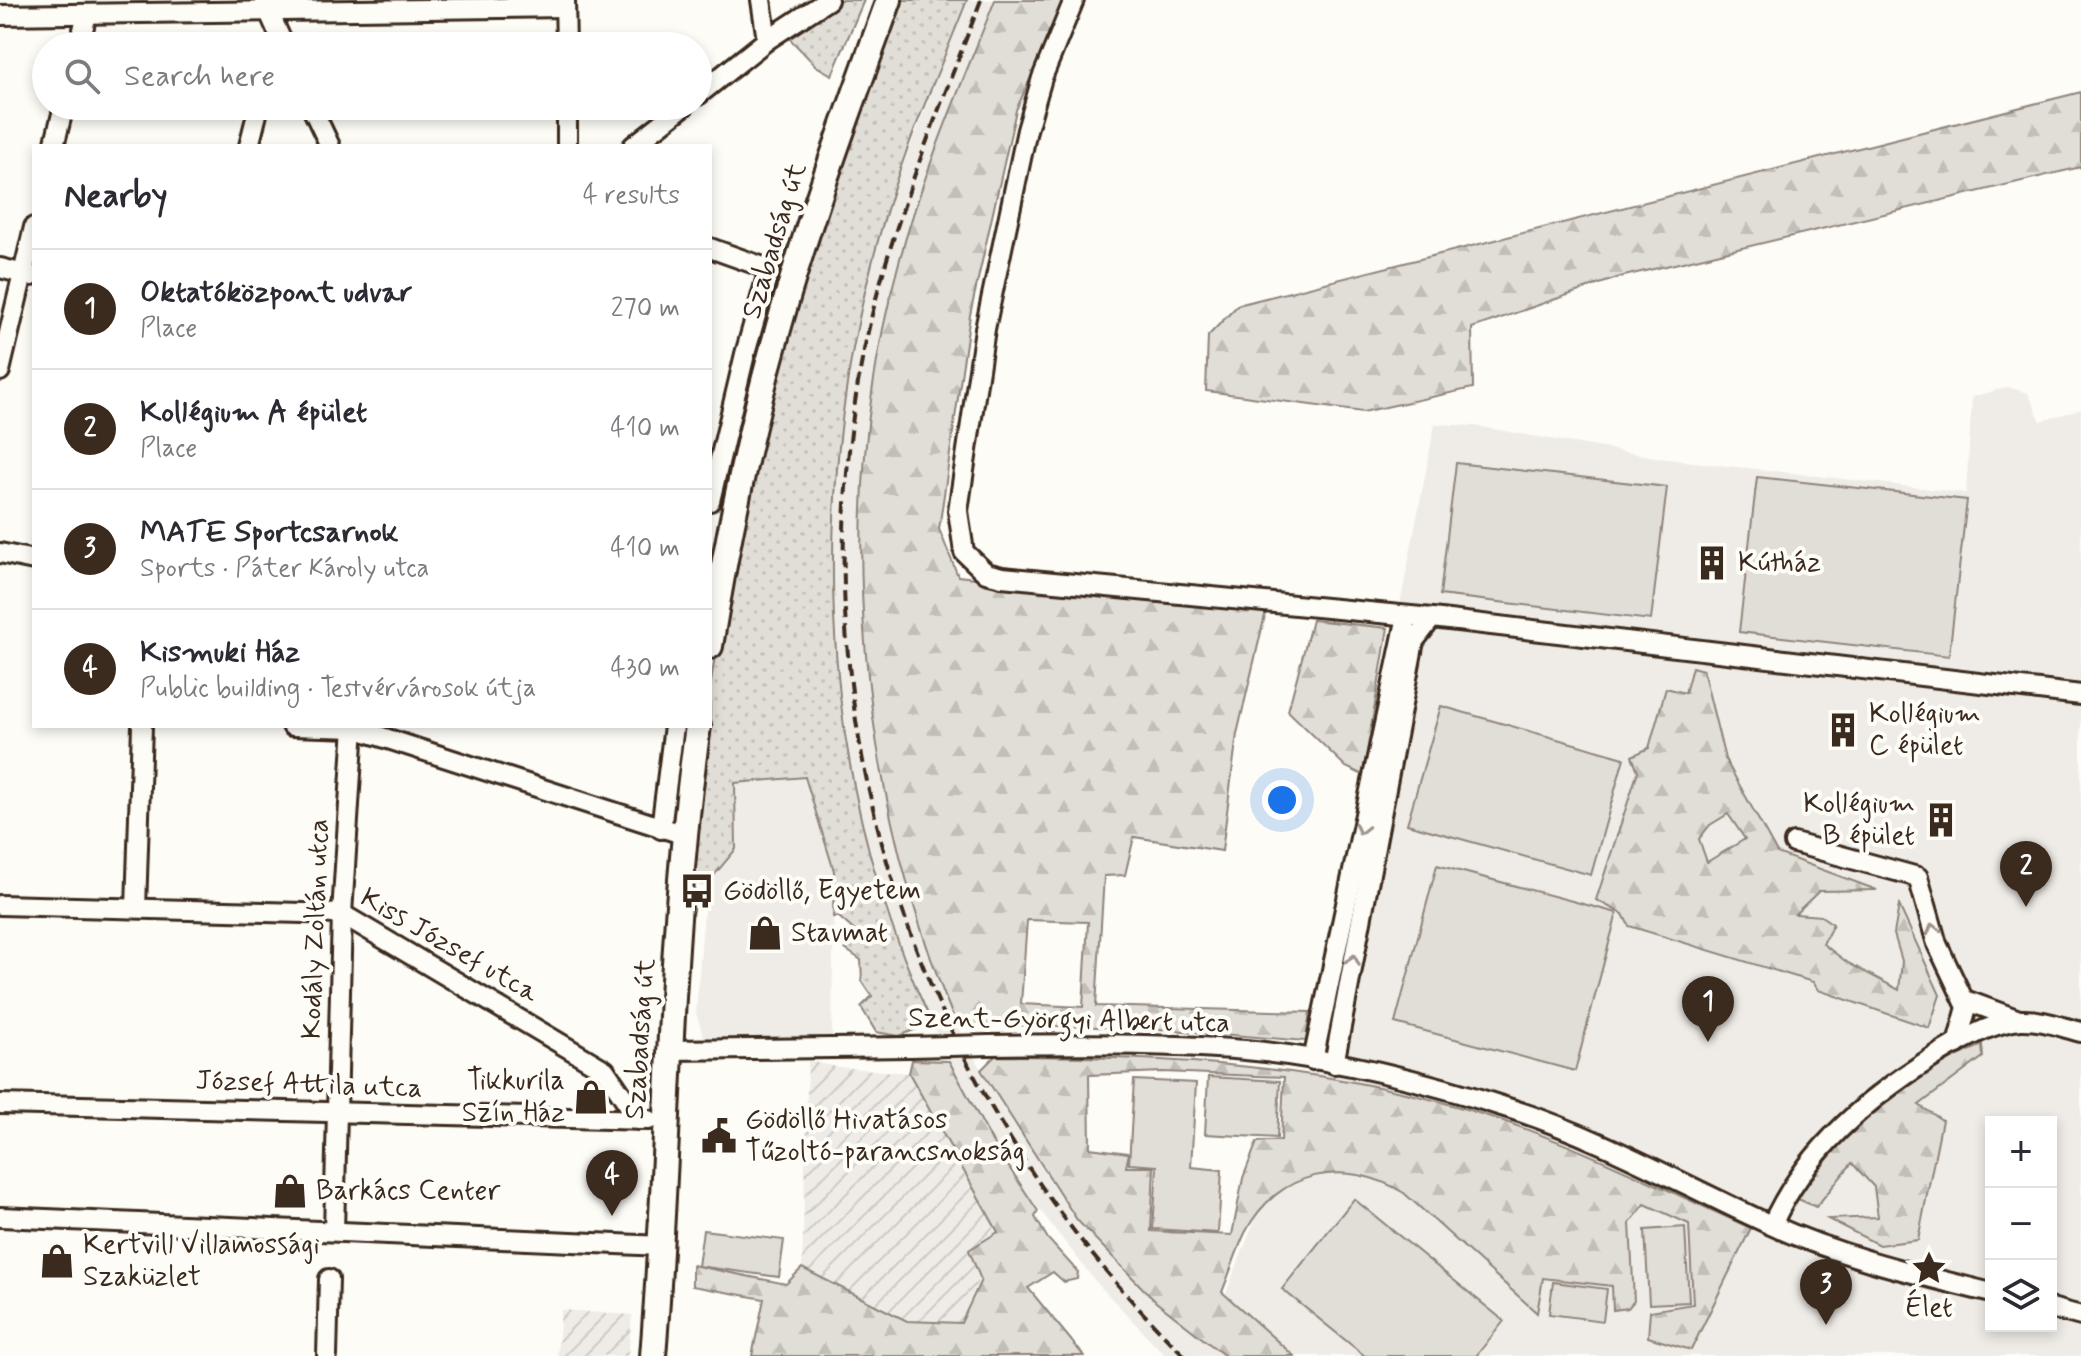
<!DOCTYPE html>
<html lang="en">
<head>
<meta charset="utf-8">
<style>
  :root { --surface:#fff; --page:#f2f2f3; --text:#2b2b33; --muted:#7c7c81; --line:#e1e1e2; --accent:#3b2a1e }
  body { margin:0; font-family:Mynerve,sans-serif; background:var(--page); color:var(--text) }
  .controls { position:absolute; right:24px; bottom:24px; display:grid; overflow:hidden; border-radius:0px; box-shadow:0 4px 12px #0003 }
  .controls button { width:72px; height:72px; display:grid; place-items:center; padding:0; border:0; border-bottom:2px solid var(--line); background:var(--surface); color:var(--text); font:40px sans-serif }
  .you { position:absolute; left:1282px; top:800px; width:28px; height:28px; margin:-20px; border:6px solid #fff; border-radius:50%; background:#1a73e8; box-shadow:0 0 0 12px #1a73e833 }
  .badge { display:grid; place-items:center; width:52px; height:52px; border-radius:50%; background:var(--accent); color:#fff; font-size:26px; font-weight:700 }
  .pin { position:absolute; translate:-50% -66px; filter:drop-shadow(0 2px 4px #0008) }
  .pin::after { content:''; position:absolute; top:42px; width:28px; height:24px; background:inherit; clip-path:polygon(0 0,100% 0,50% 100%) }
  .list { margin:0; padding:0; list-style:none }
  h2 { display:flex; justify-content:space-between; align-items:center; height:104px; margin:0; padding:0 32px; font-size:34px }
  h2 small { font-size:26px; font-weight:400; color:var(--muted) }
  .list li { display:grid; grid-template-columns:52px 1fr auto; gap:24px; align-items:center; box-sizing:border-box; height:120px; padding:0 32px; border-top:2px solid var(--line) }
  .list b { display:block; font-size:30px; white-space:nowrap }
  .list p { margin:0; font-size:26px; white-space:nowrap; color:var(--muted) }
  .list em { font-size:26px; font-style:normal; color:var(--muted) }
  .icon { flex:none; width:44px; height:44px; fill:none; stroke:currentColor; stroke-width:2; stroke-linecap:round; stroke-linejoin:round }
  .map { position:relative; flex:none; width:2081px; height:1356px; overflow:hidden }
  .search { position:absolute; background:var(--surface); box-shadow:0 4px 12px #0003; left:32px; top:32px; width:680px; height:88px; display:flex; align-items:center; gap:20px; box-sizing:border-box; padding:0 28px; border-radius:44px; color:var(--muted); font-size:30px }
  .panel { position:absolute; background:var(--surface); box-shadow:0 4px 12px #0003; left:32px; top:144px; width:680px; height:584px; border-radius:0px }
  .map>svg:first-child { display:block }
  .built { fill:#efece7; fill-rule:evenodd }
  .industrial { fill:url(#industrial-furrows) }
  .grass { fill:url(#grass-dots); stroke:#8e847a; stroke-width:2 }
  .forest { fill:url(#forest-firs); stroke:#8e847a; stroke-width:2; fill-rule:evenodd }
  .pitch { fill:#e1ded7; stroke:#8e847a; stroke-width:2 }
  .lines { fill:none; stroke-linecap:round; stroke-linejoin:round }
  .minor-casing { stroke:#3b2a1e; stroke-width:24 }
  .major-casing { stroke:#3b2a1e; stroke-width:30 }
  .minor { stroke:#fdfcf7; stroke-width:18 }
  .major { stroke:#fdfcf7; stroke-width:24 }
  .rail { stroke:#3b2a1e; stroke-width:4; stroke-dasharray:12 6; stroke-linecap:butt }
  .minor-bridge-casing { stroke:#3b2a1e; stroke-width:24; stroke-linecap:butt }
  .minor-bridge { stroke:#fdfcf7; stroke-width:18 }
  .oneway { stroke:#9c938a }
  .labels { text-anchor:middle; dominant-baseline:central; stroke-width:8; stroke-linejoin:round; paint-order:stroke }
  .street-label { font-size:28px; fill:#3b2a1e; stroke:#fdfcf7 }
  .poi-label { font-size:28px; fill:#3b2a1e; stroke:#fdfcf7; text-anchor:start }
</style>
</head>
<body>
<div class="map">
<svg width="2081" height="1356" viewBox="0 0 2081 1356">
  <defs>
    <pattern id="industrial-furrows" width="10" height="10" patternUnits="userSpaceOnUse" patternTransform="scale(2)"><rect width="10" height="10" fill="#efece7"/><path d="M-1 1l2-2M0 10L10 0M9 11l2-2" fill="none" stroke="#cecbc6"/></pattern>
    <pattern id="grass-dots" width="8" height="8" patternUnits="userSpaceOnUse" patternTransform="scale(2)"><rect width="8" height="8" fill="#e1ded7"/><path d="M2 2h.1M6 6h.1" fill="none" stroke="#c2bfb8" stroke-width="1.8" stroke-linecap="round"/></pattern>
    <pattern id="forest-firs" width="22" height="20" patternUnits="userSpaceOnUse" patternTransform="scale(2)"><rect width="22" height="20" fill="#e1ded7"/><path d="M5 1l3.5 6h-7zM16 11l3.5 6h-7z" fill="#c2bfb8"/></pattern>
  </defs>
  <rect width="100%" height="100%" fill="#fdfcf7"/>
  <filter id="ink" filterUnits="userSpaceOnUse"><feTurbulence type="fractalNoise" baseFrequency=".0125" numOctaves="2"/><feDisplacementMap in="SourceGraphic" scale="16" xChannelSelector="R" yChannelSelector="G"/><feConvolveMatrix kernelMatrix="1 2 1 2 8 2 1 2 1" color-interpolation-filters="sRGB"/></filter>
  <g filter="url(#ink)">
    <g class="built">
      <path d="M 967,0 L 995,0 L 916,206 L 880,344 L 868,425 L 863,502 L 866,636 L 891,813 L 932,967 L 956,1024 L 981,1070 L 1077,1220 L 1156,1302 L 1225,1356 L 1166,1356 L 1096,1282 L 1012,1174 L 968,1099 L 909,975 L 865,833 L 851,768 L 832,626 L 831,586 L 834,472 L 843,392 L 870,271 L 889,202 Z"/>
      <path d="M 2008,387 L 2028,393 L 2041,421 L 2081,409 L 2081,1356 L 1284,1356 L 1222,1303 L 1306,1091 L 1435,424 L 1475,426 L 1667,459 L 1966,493 L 1972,397 ZM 1991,1122 L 2051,1122 L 2051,1326 L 1991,1326 Z"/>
      <path d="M 805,776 L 834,871 L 832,1039 L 705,1040 L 696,1013 L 706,885 L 736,849 L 734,783 Z"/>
    </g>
    <g class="industrial">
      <path d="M 808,1061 L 837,1067 L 909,1073 L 998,1232 L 961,1323 L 907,1321 L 802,1268 Z"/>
      <path d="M 561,1310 L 632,1315 L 628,1356 L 557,1356 Z"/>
    </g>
    <g class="grass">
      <path d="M 839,0 L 864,0 L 832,75 L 816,66 L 788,37 Z"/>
      <path d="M 897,0 L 967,0 C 941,67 910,134 889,203 C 806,471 811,767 932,1023 L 899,1036 L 876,1032 L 861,1007 L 872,996 L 862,981 L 861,960 L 845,949 L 846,935 L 858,934 L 839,917 L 833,917 L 834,871 L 805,777 L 735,783 L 736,849 L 706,885 L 691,883 L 704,726 L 710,726 L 710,688 L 723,604 L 795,291 Z"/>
    </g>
    <g class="forest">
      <path d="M 995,0 L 1066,0 L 1016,110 L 970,315 L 939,529 L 958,576 L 1266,611 L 1237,734 L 1222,851 L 1134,837 L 1125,875 L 1104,876 L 1096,1006 L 1310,1012 L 1306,1041 L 1147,1028 L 956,1024 C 859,790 831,512 898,266 C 922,175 960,88 995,0 ZM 1027,920 L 1088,922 L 1083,1007 L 1021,1004 Z"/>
      <path d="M 2081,92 L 2081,167 L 1620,277 L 1472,328 L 1473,388 L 1363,412 L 1206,391 L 1208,336 L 1238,305 Z"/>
      <path d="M 1312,620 L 1388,628 L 1363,775 L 1346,767 L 1288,711 Z"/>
      <path d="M 1692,667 L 1703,670 L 1725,759 L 1777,853 L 1877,890 L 1819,891 L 1795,914 L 1821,916 L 1833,924 L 1823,944 L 1848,963 L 1899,990 L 1902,961 L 1894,934 L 1899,905 L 1940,995 L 1929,1028 L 1818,990 L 1813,982 L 1629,926 L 1623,914 L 1596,900 L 1638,771 L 1632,756 L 1649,748 L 1666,688 L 1685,693 ZM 1728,814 L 1745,839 L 1707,862 L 1699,839 L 1710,825 Z"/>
      <path d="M 1982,1045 L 1983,1057 L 1919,1105 L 1942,1120 L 1918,1240 L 1879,1245 L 1828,1219 L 1878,1217 L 1874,1187 L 1852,1163 L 1816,1207 L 1796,1198 L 1856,1124 L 1917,1075 Z"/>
      <path d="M 995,1056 C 1162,1056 1328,1064 1488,1116 C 1578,1145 1665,1190 1751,1228 L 1691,1350 L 1648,1337 L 1650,1311 L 1693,1304 L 1689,1224 L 1645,1204 L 1630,1223 L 1634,1301 L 1628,1308 L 1613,1310 L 1612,1286 L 1543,1278 L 1537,1313 L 1404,1193 C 1346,1157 1277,1170 1245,1233 C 1236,1252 1230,1273 1222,1292 L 1294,1356 L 1225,1356 L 1156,1302 L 1077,1220 L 981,1070 ZM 1163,1072 L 1284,1077 L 1281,1140 L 1257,1142 L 1243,1178 L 1232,1235 L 1151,1231 L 1154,1167 L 1126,1167 L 1129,1153 L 1090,1148 L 1089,1075 Z"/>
      <path d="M 912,1060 L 949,1061 L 993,1143 L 1038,1211 L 1035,1217 L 1048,1239 L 1078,1272 L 1077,1279 L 1064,1282 L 1053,1272 L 1028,1288 L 1084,1356 L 752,1356 L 764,1299 L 692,1286 L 692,1265 L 786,1284 L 802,1268 L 907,1321 L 961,1323 L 981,1280 L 969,1250 L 998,1232 L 909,1073 Z"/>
    </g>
    <g class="pitch">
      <path d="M 1456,463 L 1667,487 L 1651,620 L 1440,595 Z"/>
      <path d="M 1757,477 L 1967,500 L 1949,656 L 1739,632 Z"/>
      <path d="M 1441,706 L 1624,758 L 1591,875 L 1407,824 Z"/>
      <path d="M 1437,865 L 1617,913 L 1575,1071 L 1395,1023 Z"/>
      <path d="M 1208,1077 L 1280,1081 L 1277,1138 L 1205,1134 Z"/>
      <path d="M 1134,1080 L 1196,1083 L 1191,1167 L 1222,1170 L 1218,1233 L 1153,1229 L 1157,1166 L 1129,1164 Z"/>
      <path d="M 1354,1199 L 1504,1321 L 1476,1356 L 1365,1356 L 1282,1289 Z"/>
      <path d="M 1685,1227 L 1689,1302 L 1649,1304 L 1645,1230 Z"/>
      <path d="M 703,1230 L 784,1240 L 779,1277 L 698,1266 Z"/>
      <path d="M 1553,1282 L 1607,1289 L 1603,1321 L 1549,1314 Z"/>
    </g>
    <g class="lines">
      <g class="minor-casing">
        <g id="minor">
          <path d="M 565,0 L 566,46"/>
          <path d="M 761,0 L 767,40"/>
          <path d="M 1074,0 L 1042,78 L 1027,130 L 985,329 L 958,511 L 964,552 L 986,573 L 1002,577 L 1432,618 L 2081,695"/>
          <path d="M 265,3 L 284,46"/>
          <path d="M 0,15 L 565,7"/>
          <path d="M 79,46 L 87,14"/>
          <path d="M 698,95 L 767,40 L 828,0"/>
          <path d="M 311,106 L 330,146"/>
          <path d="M 567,106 L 567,146"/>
          <path d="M 54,146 L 64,106"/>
          <path d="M 249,146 L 259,106"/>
          <path d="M 633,146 L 684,106"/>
          <path d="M 710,248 L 769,269 L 745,354 L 710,501"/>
          <path d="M 0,268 L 32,276"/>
          <path d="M 0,371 L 34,227"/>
          <path d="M 0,553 L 34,560"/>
          <path d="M 292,726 L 354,728 L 685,835"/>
          <path d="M 661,829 L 674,726"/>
          <path d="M 1794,843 L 1918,877 L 1937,944 L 1967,1007 L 1957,1044"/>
          <path d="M 0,905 L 342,914 L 605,1070 L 639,1120"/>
          <path d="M 136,908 L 142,726"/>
          <path d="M 1965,1000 L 2019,1020"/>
          <path d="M 990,1045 C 1075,1044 1160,1043 1245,1050 C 1334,1058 1426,1081 1511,1109 C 1602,1138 1685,1186 1771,1225 C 1842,1257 1916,1274 1991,1293"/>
          <path d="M 669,1050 L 910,1047"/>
          <path d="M 1313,1060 L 1407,616"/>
          <path d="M 1334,1064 L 1414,641 L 1432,618"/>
          <path d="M 0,1104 L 649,1120"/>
          <path d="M 0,1217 L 662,1246"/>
          <path d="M 1772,1225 C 1807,1146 1879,1088 1952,1046 C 1974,1034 1996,1022 2021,1020 C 2041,1019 2061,1027 2081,1032"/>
          <path d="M 334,1231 L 342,914 L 354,726"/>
          <path d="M 2051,1308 L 2081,1316"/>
          <path d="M 327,1356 L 329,1279"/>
        </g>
      </g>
      <g class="major-casing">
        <g id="major">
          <path d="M 710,646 C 727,541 748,436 777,333 C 808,220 849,110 889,0"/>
          <path d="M 653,1356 C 670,1146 668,935 698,726"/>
        </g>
      </g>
      <use href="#minor" class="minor"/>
      <use href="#major" class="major"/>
      <path class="rail" d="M 981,0 C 937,115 889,229 864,350 C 791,718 918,1097 1185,1356"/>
      <g class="minor-bridge-casing">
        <path id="minor-bridge" d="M 910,1047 L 990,1045"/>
      </g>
      <use href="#minor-bridge" class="minor-bridge"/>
    </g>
    <defs><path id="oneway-chevron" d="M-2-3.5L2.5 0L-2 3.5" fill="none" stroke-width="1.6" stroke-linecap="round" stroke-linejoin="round" transform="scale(2)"/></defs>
    <g class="oneway">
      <use href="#oneway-chevron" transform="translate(1361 829) rotate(103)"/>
      <use href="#oneway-chevron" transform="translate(1933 929) rotate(-106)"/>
      <use href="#oneway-chevron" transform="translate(1353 960) rotate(-80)"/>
    </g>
  </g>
  <defs>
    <g id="building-bare" transform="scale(2.76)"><path d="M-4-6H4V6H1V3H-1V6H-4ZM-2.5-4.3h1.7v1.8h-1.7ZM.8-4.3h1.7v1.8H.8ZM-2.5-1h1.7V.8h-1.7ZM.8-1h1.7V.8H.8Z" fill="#3b2a1e" stroke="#fdfcf7" stroke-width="2.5" paint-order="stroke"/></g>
    <g id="bus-bare" transform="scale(2.76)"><path d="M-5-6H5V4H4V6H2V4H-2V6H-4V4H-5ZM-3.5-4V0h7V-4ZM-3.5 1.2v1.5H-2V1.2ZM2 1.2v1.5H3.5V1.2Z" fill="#3b2a1e" stroke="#fdfcf7" stroke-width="2.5" paint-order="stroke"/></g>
    <g id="shop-bare" transform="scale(2.76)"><path d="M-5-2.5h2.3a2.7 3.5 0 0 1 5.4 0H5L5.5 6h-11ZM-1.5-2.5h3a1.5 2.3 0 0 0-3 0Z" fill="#3b2a1e" stroke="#fdfcf7" stroke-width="2.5" paint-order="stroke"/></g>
    <g id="civic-bare" transform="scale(2.76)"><path d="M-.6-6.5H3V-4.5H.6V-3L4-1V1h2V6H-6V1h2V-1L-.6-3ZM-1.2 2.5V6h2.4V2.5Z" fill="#3b2a1e" stroke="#fdfcf7" stroke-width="2.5" paint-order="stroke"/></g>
    <g id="sight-bare" transform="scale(2.76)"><path d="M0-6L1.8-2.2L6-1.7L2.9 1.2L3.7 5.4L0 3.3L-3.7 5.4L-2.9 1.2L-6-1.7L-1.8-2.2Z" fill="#3b2a1e" stroke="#fdfcf7" stroke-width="2.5" paint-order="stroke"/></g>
  </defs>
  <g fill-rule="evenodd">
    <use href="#building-bare" x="1712" y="563"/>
    <use href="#building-bare" x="1843" y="730"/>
    <use href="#building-bare" x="1941" y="820"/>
    <use href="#bus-bare" x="697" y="891"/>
    <use href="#shop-bare" x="765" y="933"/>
    <use href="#shop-bare" x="591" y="1097"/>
    <use href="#civic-bare" x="719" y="1136"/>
    <use href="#shop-bare" x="290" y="1191"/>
    <use href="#shop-bare" x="57" y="1261"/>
    <use href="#sight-bare" x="1929" y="1268"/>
  </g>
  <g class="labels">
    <g class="street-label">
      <text transform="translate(775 241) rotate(-73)">Szabadság út</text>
      <text transform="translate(316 929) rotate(-88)">Kodály Zoltán utca</text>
      <text transform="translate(449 946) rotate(30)">Kiss József utca</text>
      <text transform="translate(1069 1021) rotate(1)">Szent-Györgyi Albert utca</text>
      <text transform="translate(641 1039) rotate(-86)">Szabadság út</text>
      <text transform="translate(309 1085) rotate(2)">József Attila utca</text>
    </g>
    <g class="poi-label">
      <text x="1738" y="563">Kútház</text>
      <text x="1869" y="714">Kollégium<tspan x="1869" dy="32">C épület</tspan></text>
      <text x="1915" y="804" text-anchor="end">Kollégium<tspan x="1915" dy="32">B épület</tspan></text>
      <text x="723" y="891">Gödöllő, Egyetem</text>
      <text x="791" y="933">Stavmat</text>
      <text x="565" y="1081" text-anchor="end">Tikkurila<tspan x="565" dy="32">Szín Ház</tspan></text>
      <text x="745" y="1120">Gödöllő Hivatásos<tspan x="745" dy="32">Tűzoltó-parancsnokság</tspan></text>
      <text x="316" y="1191">Barkács Center</text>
      <text x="83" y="1245">Kertvill Villamossági<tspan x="83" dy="32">Szaküzlet</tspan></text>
      <text x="1929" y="1308" text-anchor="middle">Élet</text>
    </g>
  </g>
</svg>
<div class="controls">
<button>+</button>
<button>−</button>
<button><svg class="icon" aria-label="layers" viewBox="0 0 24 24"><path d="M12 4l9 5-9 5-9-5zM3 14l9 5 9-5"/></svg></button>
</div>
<div class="you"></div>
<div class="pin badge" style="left:1708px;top:1042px">1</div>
<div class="pin badge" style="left:2026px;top:907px">2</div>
<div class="pin badge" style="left:1826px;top:1325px">3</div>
<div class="pin badge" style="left:612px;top:1216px">4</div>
<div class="search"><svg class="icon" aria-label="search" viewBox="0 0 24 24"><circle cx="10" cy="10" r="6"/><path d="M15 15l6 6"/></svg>Search here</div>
<section class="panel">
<h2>Nearby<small>4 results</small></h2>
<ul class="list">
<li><span class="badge">1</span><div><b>Oktatóközpont udvar</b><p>Place</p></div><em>270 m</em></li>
<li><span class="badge">2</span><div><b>Kollégium A épület</b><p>Place</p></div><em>410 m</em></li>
<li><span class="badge">3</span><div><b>MATE Sportcsarnok</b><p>Sports · Páter Károly utca</p></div><em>410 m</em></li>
<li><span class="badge">4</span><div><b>Kismuki Ház</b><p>Public building · Testvérvárosok útja</p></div><em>430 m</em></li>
</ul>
</section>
</div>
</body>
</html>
